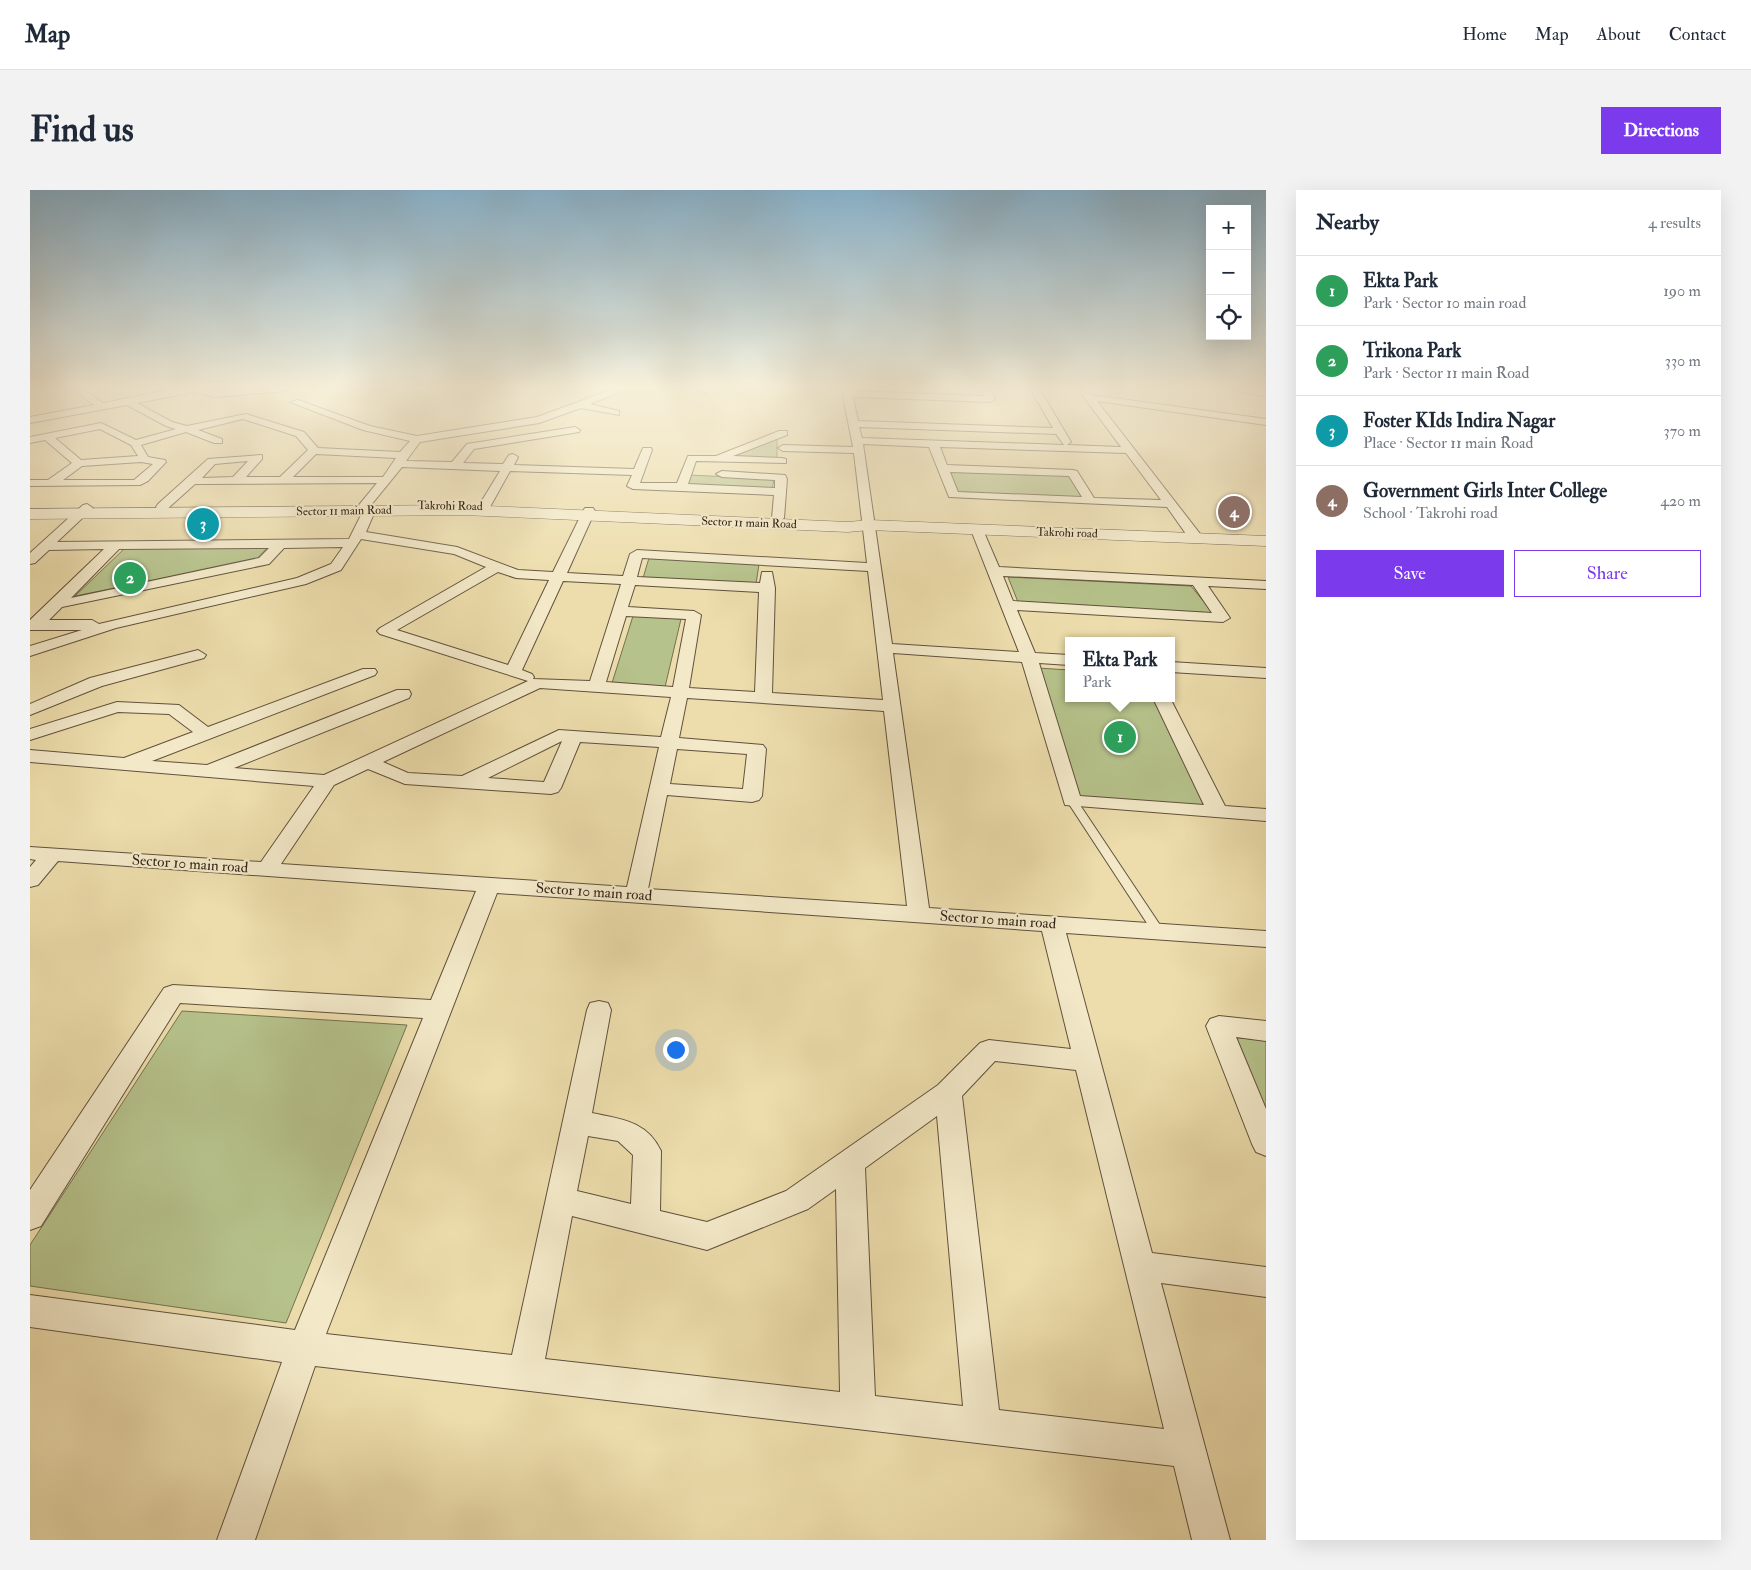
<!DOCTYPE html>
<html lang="en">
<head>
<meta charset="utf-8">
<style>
  :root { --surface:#fff; --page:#f2f2f3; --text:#1f2937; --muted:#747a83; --line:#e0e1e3; --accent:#7c3aed }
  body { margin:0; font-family:"IM FELL Double Pica",serif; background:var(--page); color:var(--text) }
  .controls { position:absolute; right:15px; top:15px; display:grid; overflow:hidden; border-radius:0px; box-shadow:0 5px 20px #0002 }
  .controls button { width:45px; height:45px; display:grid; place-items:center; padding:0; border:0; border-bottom:1px solid var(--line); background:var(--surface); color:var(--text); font:25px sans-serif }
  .you { position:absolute; left:645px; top:859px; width:18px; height:18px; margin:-12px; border:4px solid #fff; border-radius:50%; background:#1a73e8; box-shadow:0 0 0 8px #1a73e833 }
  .badge { display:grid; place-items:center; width:32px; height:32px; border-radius:50%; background:var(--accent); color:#fff; font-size:16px; font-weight:700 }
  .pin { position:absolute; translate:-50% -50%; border:2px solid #fff; box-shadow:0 1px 5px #0006 }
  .popup { position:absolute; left:1035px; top:447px; width:110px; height:65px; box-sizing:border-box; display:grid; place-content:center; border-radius:0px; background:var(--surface); filter:drop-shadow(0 1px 4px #0005); font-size:16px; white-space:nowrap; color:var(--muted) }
  .popup b { font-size:19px; color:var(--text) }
  .popup::after { content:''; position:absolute; left:50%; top:100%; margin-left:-10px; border:10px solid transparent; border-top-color:var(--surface) }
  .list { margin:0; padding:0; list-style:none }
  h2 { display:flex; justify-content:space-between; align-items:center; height:65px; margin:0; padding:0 20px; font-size:21px }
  h2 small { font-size:16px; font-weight:400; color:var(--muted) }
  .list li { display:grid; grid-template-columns:32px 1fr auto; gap:15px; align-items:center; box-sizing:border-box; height:70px; padding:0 20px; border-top:1px solid var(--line) }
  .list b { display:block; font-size:19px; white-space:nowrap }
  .list p { margin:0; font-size:16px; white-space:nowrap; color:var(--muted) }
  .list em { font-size:16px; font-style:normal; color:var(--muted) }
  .actions { display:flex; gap:10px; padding:15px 20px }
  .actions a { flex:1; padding:11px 0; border:1px solid var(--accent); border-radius:0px; text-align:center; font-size:18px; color:var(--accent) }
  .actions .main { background:var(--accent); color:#fff }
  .icon { flex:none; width:28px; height:28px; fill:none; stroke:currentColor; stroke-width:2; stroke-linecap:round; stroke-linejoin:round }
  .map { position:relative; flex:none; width:1236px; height:1350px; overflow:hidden; border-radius:0px }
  header { display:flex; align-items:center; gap:30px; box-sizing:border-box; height:70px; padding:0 25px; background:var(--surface); border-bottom:1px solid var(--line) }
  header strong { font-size:24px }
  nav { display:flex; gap:28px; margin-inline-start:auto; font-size:18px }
  .intro { display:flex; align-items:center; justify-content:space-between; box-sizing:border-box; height:120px; padding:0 30px }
  h1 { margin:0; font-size:35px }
  .button { padding:12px 22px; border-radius:0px; background:var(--accent); color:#fff; font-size:18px; font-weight:700 }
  main { display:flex; gap:30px; padding:0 30px }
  aside { flex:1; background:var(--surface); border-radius:0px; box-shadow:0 5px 20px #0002 }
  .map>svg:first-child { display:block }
  .green { fill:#b6c28b; stroke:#747250 }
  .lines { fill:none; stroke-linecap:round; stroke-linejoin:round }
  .service-casing { stroke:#61513c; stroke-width:2 }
  .minor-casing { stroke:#61513c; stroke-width:2 }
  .tertiary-casing { stroke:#61513c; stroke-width:1 }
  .service { fill:#f3e9c9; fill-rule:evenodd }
  .minor { fill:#f3e9c9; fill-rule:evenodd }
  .tertiary { fill:#f3e9c9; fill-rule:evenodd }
  .labels { text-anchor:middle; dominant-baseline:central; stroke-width:4.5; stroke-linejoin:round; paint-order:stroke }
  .far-street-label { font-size:12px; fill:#322216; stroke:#f3e9c9 }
  .street-label { font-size:15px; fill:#322216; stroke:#f3e9c9 }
</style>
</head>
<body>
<header>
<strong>Map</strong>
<nav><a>Home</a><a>Map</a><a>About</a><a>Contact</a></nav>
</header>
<div class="intro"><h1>Find us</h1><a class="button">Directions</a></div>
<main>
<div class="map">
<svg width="1236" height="1350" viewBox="0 0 1236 1350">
  <rect width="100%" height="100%" fill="#edddac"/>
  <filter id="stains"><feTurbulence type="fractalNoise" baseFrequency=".004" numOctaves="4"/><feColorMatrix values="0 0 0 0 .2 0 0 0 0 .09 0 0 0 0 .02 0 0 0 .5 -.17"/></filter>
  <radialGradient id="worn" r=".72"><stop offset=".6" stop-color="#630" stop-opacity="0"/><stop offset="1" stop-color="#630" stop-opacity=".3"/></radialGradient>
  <g class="green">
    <path d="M 747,247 L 747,270 L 693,268 Z"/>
    <path d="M 918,280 L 1038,284 L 1052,308 L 927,303 Z"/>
    <path d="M 659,285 L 744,289 L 742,300 L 655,296 Z"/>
    <path d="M 238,357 L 226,370 L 45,406 L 95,358 Z"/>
    <path d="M 619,368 L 729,374 L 726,394 L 613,388 Z"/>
    <path d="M 978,387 L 1161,396 L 1183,423 L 988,412 Z"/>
    <path d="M 603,426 L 651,429 L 635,497 L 582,493 Z"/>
    <path d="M 1008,478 L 1039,480 L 1039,508 L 1132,508 L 1189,619 L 1047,608 Z"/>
    <path d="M 152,821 L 377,835 L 256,1133 L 0,1096 L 0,1055 Z"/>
    <path d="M 1197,847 L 1236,850 L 1236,942 Z"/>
  </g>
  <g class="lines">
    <g class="service-casing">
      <path id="service" d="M 1042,608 L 1046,609 L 1134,741 L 1132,744 L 1124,744 L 1037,611 Z"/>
    </g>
    <g class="minor-casing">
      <g id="minor">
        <path d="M 41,198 L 52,198 L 73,213 C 109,207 149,193 185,201 L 259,198 L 255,201 L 185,207 L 164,202 L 107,213 L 142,232 L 157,236 L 216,224 L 274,242 L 288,258 L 370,262 L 380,251 L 333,240 L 260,212 L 268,210 L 340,236 L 387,246 L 507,227 L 586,198 L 600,198 L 560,214 L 589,221 L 589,225 L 551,218 L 509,233 L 390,252 L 376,271 L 422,272 L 437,254 L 545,237 L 550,240 L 549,242 L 444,259 L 433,273 L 473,274 L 479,265 L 483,264 L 488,267 L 484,275 L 604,279 L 613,258 L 621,258 L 622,260 L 610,293 L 647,293 L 658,266 L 686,266 L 749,241 L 757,241 L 757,245 L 703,266 L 752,268 L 756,269 L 756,273 L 666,271 L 658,294 L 745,298 L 745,290 L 692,287 L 686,284 L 692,281 L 755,285 L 757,289 L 754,328 L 748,332 L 742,328 L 744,305 L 603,299 L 597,296 L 602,285 L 480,281 L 460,317 L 454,321 L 448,317 L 470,281 L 372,277 L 341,315 L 345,321 L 336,342 L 427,357 L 488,380 L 523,382 L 553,321 L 555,318 L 563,318 L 565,321 L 537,383 L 593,386 L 600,364 L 607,360 L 837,373 L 824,263 L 753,261 L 748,258 L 753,255 L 823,257 L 813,206 L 815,198 L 824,198 L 824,201 L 954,206 L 950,198 L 959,198 L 965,209 L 960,212 L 823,207 L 828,231 L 1023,238 L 1000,198 L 1009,198 L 1041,252 L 1037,255 L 1091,257 L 1050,202 L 1054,198 L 1064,198 L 1060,202 L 1062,205 L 1236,229 L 1236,235 L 1067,211 L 1171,345 L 1172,348 L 1171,351 L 1161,351 L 1137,317 L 919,307 L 899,257 L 833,254 L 862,454 L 989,462 L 941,340 L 947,336 L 953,340 L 969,377 L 1236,391 L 1236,399 L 1178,396 L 1200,428 L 1193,432 L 987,420 L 1005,463 L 1039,465 L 1039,475 L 1009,473 L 1050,606 L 1174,615 L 1123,508 L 1140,508 L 1195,616 L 1236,619 L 1236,631 L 1035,615 L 992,472 L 863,463 L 899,718 L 1236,741 L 1236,757 L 1036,743 L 1122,1063 L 1236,1077 L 1236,1107 L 1131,1093 L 1200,1350 L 1162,1350 L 1144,1276 L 285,1176 L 225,1350 L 187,1350 L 252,1172 L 0,1137 L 0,1105 L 265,1140 L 393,828 L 150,813 L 11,1036 L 0,1040 L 0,1000 L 134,798 L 143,795 L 401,810 L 446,701 L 28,671 L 8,695 L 0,697 L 0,677 L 6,670 L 0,669 L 0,657 L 231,672 L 284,596 L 0,572 L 0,560 L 94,568 L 163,542 L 139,524 L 88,522 L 0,550 L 0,539 L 87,512 L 149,515 L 178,537 L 333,479 L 345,479 L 347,482 L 345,485 L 122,571 L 177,575 L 367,500 L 379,500 L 381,504 L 379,508 L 204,578 L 294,585 L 498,491 L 350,444 L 347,441 L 350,438 L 456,377 L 424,364 L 331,349 L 311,380 L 276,394 L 86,438 L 0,466 L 0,456 L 52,440 L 0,440 L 0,430 L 74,359 L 19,360 L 5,373 L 0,374 L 0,363 L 53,315 L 57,314 L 63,318 L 27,352 L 319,349 L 333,321 L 329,315 L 347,293 L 165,294 L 136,320 L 128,320 L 126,317 L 128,314 L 178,269 L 232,265 L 232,269 L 216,287 L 250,287 L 278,260 L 266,246 L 213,229 L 168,240 L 192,249 L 192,253 L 184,253 L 156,242 L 111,255 L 118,267 L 135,270 L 136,272 L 118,291 L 110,295 L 0,296 L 0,290 L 18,290 L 42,273 L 15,250 L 0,253 L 0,247 L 71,233 L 106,250 L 146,239 L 136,236 L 97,215 L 0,233 L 0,227 L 64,215 ZM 829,237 L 1026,244 L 1034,255 L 832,248 ZM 70,239 L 101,255 L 108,266 L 51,270 L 25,248 ZM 910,257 L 1096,263 L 1131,310 L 1064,308 L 1047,281 L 1043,280 L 917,275 ZM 286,264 L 366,268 L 353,287 L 263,287 ZM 218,271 L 203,287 L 172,288 L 185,274 ZM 111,272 L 123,274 L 104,290 L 33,290 L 52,276 ZM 920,282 L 1039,286 L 1052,307 L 928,302 ZM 313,357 L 301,374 L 267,388 L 69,434 L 62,430 L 19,430 L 32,417 L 239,374 L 254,358 ZM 239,358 L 229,368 L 41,408 L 89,359 ZM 612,368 L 838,381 L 853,510 L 742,503 L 745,398 L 742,382 L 732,382 L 730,393 L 607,387 ZM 468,382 L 486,388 L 519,390 L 478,475 L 367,440 ZM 973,386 L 1163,395 L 1182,423 L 983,411 ZM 533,391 L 591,394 L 560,491 L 503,489 L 504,487 L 502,484 L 492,480 ZM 605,395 L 729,402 L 725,502 L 659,498 L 671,425 L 664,421 L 598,417 ZM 596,426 L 656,429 L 643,497 L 576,492 ZM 510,498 L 641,507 L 631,547 L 529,540 L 432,586 L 378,583 L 353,572 ZM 657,508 L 854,521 L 877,716 L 618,699 L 637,605 L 722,612 L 729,610 L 732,606 L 736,559 L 733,555 L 649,548 ZM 532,551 L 514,592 L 458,588 ZM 550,552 L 629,557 L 597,697 L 251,674 L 304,595 L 338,579 L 375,594 L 521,604 L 528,602 L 531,598 ZM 647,559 L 717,564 L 713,599 L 640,594 ZM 467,703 L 1012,741 L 1041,859 L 959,850 L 950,853 L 908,895 L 756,1001 L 677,1032 L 630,1021 L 631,961 C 617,931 591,929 562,923 L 581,820 L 578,813 L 569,811 L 560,813 L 557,820 L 482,1165 L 296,1144 ZM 965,871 L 1046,880 L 1134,1239 L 969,1220 L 932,906 ZM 907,926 L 933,1216 L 845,1206 L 835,978 ZM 558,946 L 588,951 L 603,965 L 601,1014 L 547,1001 ZM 806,999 L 810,1202 L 515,1169 L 542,1026 L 677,1060 L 778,1019 Z"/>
        <path d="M 663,198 L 679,198 L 681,200 L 676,203 Z"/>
        <path d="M 1204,198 L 1236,200 L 1236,206 L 1208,201 Z"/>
        <path d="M 168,460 L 176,465 L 174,468 L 72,496 L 0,525 L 0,514 L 60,488 Z"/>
        <path d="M 1141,472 L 1236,478 L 1236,488 L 1141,482 Z"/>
        <path d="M 1189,826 L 1236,831 L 1236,851 L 1206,847 L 1236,919 L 1236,966 L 1226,962 L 1222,954 L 1176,836 L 1180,829 Z"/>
      </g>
    </g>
    <g class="tertiary-casing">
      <path id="tertiary" d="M 434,315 L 818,332 L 839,330 L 1236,346 L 1236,356 L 839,340 L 818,342 L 434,325 L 0,329 L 0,319 Z"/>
    </g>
    <use href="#service" class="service"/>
    <use href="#minor" class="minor"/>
    <use href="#tertiary" class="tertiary"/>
  </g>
  <linearGradient id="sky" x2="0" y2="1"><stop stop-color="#89b6d2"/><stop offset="0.51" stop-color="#f7f0da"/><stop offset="1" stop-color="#f7f0da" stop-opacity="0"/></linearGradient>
  <rect width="1236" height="387" fill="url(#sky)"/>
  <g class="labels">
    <g class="far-street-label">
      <text transform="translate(420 316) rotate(1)">Takrohi Road</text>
      <text transform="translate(314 321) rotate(-1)">Sector 11 main Road</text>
      <text transform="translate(719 333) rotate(2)">Sector 11 main Road</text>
      <text transform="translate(1037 343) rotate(2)">Takrohi road</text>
    </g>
    <g class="street-label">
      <text transform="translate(160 674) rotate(4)">Sector 10 main road</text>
      <text transform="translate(564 702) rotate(4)">Sector 10 main road</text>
      <text transform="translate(968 730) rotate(4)">Sector 10 main road</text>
    </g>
  </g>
  <rect width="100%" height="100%" filter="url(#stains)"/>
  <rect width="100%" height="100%" fill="url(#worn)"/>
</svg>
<div class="controls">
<button>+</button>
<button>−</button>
<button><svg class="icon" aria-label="locate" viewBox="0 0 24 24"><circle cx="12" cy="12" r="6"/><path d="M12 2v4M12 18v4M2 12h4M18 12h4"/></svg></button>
</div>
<div class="you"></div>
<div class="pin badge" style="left:1090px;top:547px;background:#2e9e5b">1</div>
<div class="popup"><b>Ekta Park</b>Park</div>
<div class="pin badge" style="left:100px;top:388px;background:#2e9e5b">2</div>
<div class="pin badge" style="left:173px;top:334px;background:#0f9aa8">3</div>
<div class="pin badge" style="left:1204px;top:322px;background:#8d6e63">4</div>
</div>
<aside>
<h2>Nearby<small>4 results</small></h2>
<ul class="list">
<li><span class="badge" style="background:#2e9e5b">1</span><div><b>Ekta Park</b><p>Park · Sector 10 main road</p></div><em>190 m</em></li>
<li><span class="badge" style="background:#2e9e5b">2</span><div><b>Trikona Park</b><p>Park · Sector 11 main Road</p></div><em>330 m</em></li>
<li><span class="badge" style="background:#0f9aa8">3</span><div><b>Foster KIds Indira Nagar</b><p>Place · Sector 11 main Road</p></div><em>370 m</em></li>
<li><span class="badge" style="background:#8d6e63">4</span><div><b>Government Girls Inter College</b><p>School · Takrohi road</p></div><em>420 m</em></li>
</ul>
<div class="actions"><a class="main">Save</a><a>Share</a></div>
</aside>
</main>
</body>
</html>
